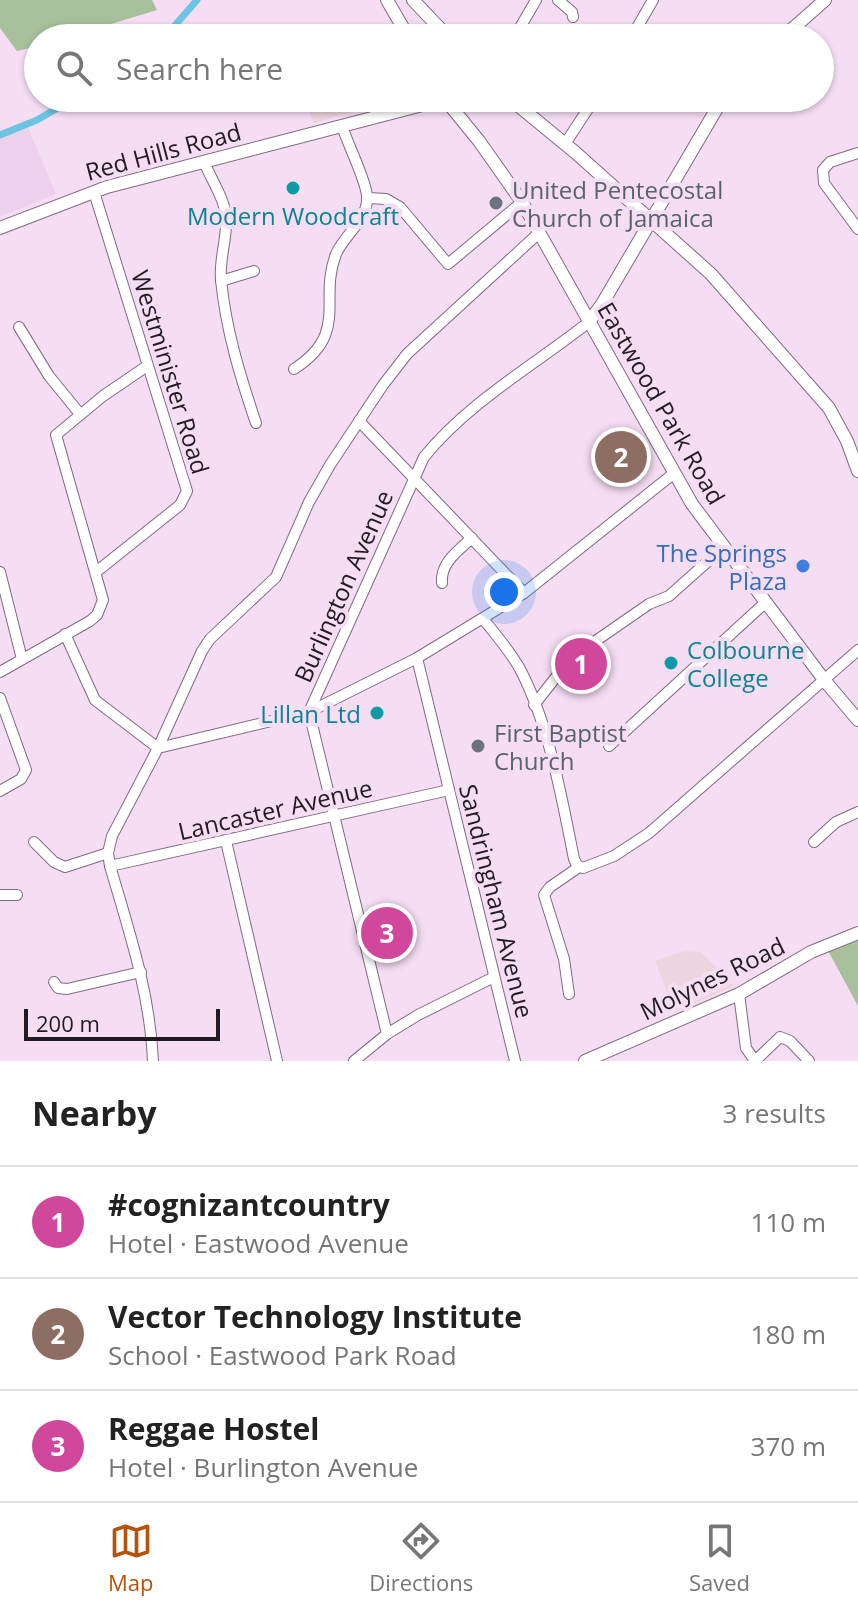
<!DOCTYPE html>
<html lang="en">
<head>
<meta charset="utf-8">
<style>
  :root { --surface:#fff; --page:#f6f6f6; --text:#222; --muted:#767676; --line:#e0e0e0; --accent:#b45309 }
  body { margin:0; font-family:"Open Sans",sans-serif; background:var(--page); color:var(--text) }
  .scale { position:absolute; left:24px; bottom:20px; width:196px; box-sizing:border-box; padding-left:8px; border:4px solid #221a22; border-top:0; font-size:22px; line-height:28px; white-space:nowrap; color:#221a22; -webkit-text-stroke:6px #f5def4; paint-order:stroke }
  .you { position:absolute; left:504px; top:592px; width:28px; height:28px; margin:-20px; border:6px solid #fff; border-radius:50%; background:#1a73e8; box-shadow:0 0 0 12px #1a73e833 }
  .badge { display:grid; place-items:center; width:52px; height:52px; border-radius:50%; background:var(--accent); color:#fff; font-size:26px; font-weight:700 }
  .pin { position:absolute; translate:-50% -50%; border:4px solid #fff; box-shadow:0 2px 8px #0006 }
  .list { margin:0; padding:0; list-style:none }
  h2 { display:flex; justify-content:space-between; align-items:center; height:104px; margin:0; padding:0 32px; font-size:34px }
  h2 small { font-size:26px; font-weight:400; color:var(--muted) }
  .list li { display:grid; grid-template-columns:52px 1fr auto; gap:24px; align-items:center; box-sizing:border-box; height:112px; padding:0 32px; border-top:2px solid var(--line) }
  .list b { display:block; font-size:30px; white-space:nowrap }
  .list p { margin:0; font-size:26px; white-space:nowrap; color:var(--muted) }
  .list em { font-size:26px; font-style:normal; color:var(--muted) }
  .icon { flex:none; width:44px; height:44px; fill:none; stroke:currentColor; stroke-width:2; stroke-linecap:round; stroke-linejoin:round }
  .map { position:relative; flex:none; width:858px; height:1061px; overflow:hidden }
  .search { position:absolute; background:var(--surface); box-shadow:0 2px 6px #0004; left:24px; right:24px; top:24px; height:88px; display:flex; align-items:center; gap:20px; box-sizing:border-box; padding:0 28px; border-radius:44px; color:var(--muted); font-size:30px }
  .sheet { height:440px; background:var(--surface) }
  nav { display:flex; justify-content:space-around; align-items:center; box-sizing:border-box; height:112px; border-top:2px solid var(--line); background:var(--surface); font-size:22px; color:var(--muted) }
  nav a { display:grid; justify-items:center; gap:4px }
  nav .on { color:var(--accent) }
  .map>svg:first-child { display:block }
  .commercial { fill:#edd5e0 }
  .built { fill:#edd1ec }
  .green { fill:#a7bf9b }
  .lines { fill:none; stroke-linecap:round; stroke-linejoin:round }
  .canal { stroke:#6dc4e1; stroke-width:7 }
  .minor-casing { stroke:#7f6b7e; stroke-width:12 }
  .major-casing { stroke:#7f6b7e; stroke-width:14 }
  .minor { stroke:#fff; stroke-width:10 }
  .major { stroke:#fff; stroke-width:12 }
  .culture-dot { fill:#0f9aa8; stroke:#f5def4; stroke-width:3 }
  .worship-dot { fill:#6b7280; stroke:#f5def4; stroke-width:3 }
  .shop-dot { fill:#3f7fe0; stroke:#f5def4; stroke-width:3 }
  .labels { text-anchor:middle; dominant-baseline:central; stroke-width:8; stroke-linejoin:round; paint-order:stroke }
  .street-label { font-size:24px; fill:#221a22; stroke:#f5def4 }
  .worship-label { font-size:24px; fill:#5b616d; stroke:#f5def4; text-anchor:start }
  .culture-label { font-size:24px; fill:#0d838f; stroke:#f5def4 }
  .shop-label { font-size:24px; fill:#366cbe; stroke:#f5def4; text-anchor:end }
</style>
</head>
<body>
<div class="map">
<svg width="858" height="1061" viewBox="0 0 858 1061">
  <rect width="100%" height="100%" fill="#f5def4"/>
  <g class="commercial">
    <path d="M 303,98 L 362,98 L 366,108 L 314,123 Z"/>
    <path d="M 684,951 L 701,952 L 734,986 L 675,1012 L 655,961 Z"/>
  </g>
  <path class="built" d="M 27,125 L 56,194 L 0,217 L 0,139 Z"/>
  <g class="green">
    <path d="M 0,0 L 152,0 L 157,10 L 65,38 L 38,38 L 38,46 L 17,51 L 0,28 Z"/>
    <path d="M 858,938 L 858,1006 L 826,947 Z"/>
  </g>
  <g class="lines">
    <g class="canal">
      <path d="M 164,38 L 197,0"/>
      <path d="M 0,135 L 37,120 L 75,98"/>
    </g>
    <g class="minor-casing">
      <g id="minor">
        <path d="M 558,0 L 572,12 L 573,17"/>
        <path d="M 514,38 L 536,0"/>
        <path d="M 631,38 L 653,0"/>
        <path d="M 565,144 L 595,98"/>
        <path d="M 858,153 L 830,162 L 823,170 L 824,183 L 858,229"/>
        <path d="M 204,162 C 211,179 226,201 226,219 C 227,240 219,259 221,280 C 226,330 240,376 256,423"/>
        <path d="M 94,192 L 187,491 L 180,505 L 96,572"/>
        <path d="M 368,198 L 386,199 L 400,207 L 448,264 L 522,202"/>
        <path d="M 221,281 L 254,271"/>
        <path d="M 19,327 L 49,376 L 80,414"/>
        <path d="M 294,369 C 350,333 318,300 336,254 C 344,235 369,219 367,196 C 366,180 348,145 342,126"/>
        <path d="M 359,421 L 524,593"/>
        <path d="M 0,572 L 22,659"/>
        <path d="M 442,583 C 440,563 458,551 472,538"/>
        <path d="M 484,620 C 497,636 510,651 520,669 C 549,724 562,799 574,859 L 577,865 L 583,868 L 614,856 L 649,833 L 858,650"/>
        <path d="M 65,634 L 95,700 L 158,748 L 309,712 L 417,658 L 524,593 L 673,474"/>
        <path d="M 417,658 L 515,1061"/>
        <path d="M 0,672 L 90,621 L 97,615 L 103,600 L 56,435 L 103,396 L 147,366"/>
        <path d="M 0,698 L 26,770 L 21,779 L 0,791"/>
        <path d="M 534,705 L 571,658 L 649,604 L 669,596 L 724,547"/>
        <path d="M 609,746 L 766,602"/>
        <path d="M 226,841 L 277,1061"/>
        <path d="M 34,842 L 54,862 L 65,867 L 108,853"/>
        <path d="M 814,842 L 836,822 L 858,812"/>
        <path d="M 110,866 L 449,790"/>
        <path d="M 0,895 L 17,895"/>
        <path d="M 54,982 L 58,988 L 67,989 L 141,972"/>
        <path d="M 569,994 L 564,959 L 544,895 L 550,887 L 579,867"/>
        <path d="M 739,994 L 746,1048 L 755,1061"/>
        <path d="M 387,1034 L 309,712 L 424,457 C 470,401 533,366 589,322"/>
        <path d="M 153,1061 C 150,993 129,931 110,866 L 108,853 L 112,836 L 158,748 L 202,651 L 210,639 L 276,577 L 309,502 L 330,465 L 383,385 L 407,354 L 540,232"/>
        <path d="M 354,1061 L 387,1034 L 418,1015 L 494,977"/>
        <path d="M 755,1061 L 780,1037 L 790,1041 L 809,1061"/>
      </g>
    </g>
    <g class="major-casing">
      <g id="major">
        <path d="M 387,0 L 409,38"/>
        <path d="M 413,0 L 449,38"/>
        <path d="M 782,38 L 825,0"/>
        <path d="M 444,98 L 479,141 L 522,202 L 692,504 L 825,681 L 858,720"/>
        <path d="M 480,98 L 515,104"/>
        <path d="M 509,98 L 576,153 L 711,274 L 829,408 L 847,441 L 858,471"/>
        <path d="M 0,228 L 107,187 L 430,103 L 480,98"/>
        <path d="M 589,322 L 602,304 L 723,98"/>
        <path d="M 585,1061 L 739,994 L 811,952 L 858,933"/>
      </g>
    </g>
    <use href="#minor" class="minor"/>
    <use href="#major" class="major"/>
  </g>
  <g class="culture-dot">
    <circle cx="293" cy="188" r="8"/>
    <circle cx="671" cy="663" r="8"/>
    <circle cx="377" cy="713" r="8"/>
  </g>
  <g class="worship-dot">
    <circle cx="496" cy="203" r="8"/>
    <circle cx="478" cy="746" r="8"/>
  </g>
  <circle class="shop-dot" cx="803" cy="566" r="8"/>
  <g class="labels">
    <g class="street-label">
      <text transform="translate(163 151) rotate(-15)">Red Hills Road</text>
      <text transform="translate(171 372) rotate(73)">Westminister Road</text>
      <text transform="translate(662 403) rotate(60)">Eastwood Park Road</text>
      <text transform="translate(343 586) rotate(-66)">Burlington Avenue</text>
      <text transform="translate(275 809) rotate(-13)">Lancaster Avenue</text>
      <text transform="translate(497 901) rotate(76)">Sandringham Avenue</text>
      <text transform="translate(712 978) rotate(-26)">Molynes Road</text>
    </g>
    <g class="worship-label">
      <text x="512" y="189">United Pentecostal<tspan x="512" dy="28">Church of Jamaica</tspan></text>
      <text x="494" y="732">First Baptist<tspan x="494" dy="28">Church</tspan></text>
    </g>
    <g class="culture-label">
      <text x="293" y="215">Modern Woodcraft</text>
      <text x="687" y="649" text-anchor="start">Colbourne<tspan x="687" dy="28">College</tspan></text>
      <text x="361" y="713" text-anchor="end">Lillan Ltd</text>
    </g>
    <g class="shop-label">
      <text x="787" y="552">The Springs<tspan x="787" dy="28">Plaza</tspan></text>
    </g>
  </g>
</svg>
<div class="scale">200 m</div>
<div class="you"></div>
<div class="pin badge" style="left:581px;top:664px;background:#d1479c">1</div>
<div class="pin badge" style="left:621px;top:457px;background:#8d6e63">2</div>
<div class="pin badge" style="left:387px;top:933px;background:#d1479c">3</div>
<div class="search"><svg class="icon" aria-label="search" viewBox="0 0 24 24"><circle cx="10" cy="10" r="6"/><path d="M15 15l6 6"/></svg>Search here</div>
</div>
<section class="sheet">
<h2>Nearby<small>3 results</small></h2>
<ul class="list">
<li><span class="badge" style="background:#d1479c">1</span><div><b>#cognizantcountry</b><p>Hotel · Eastwood Avenue</p></div><em>110 m</em></li>
<li><span class="badge" style="background:#8d6e63">2</span><div><b>Vector Technology Institute</b><p>School · Eastwood Park Road</p></div><em>180 m</em></li>
<li><span class="badge" style="background:#d1479c">3</span><div><b>Reggae Hostel</b><p>Hotel · Burlington Avenue</p></div><em>370 m</em></li>
</ul>
</section>
<nav>
<a class="on"><svg class="icon" aria-label="map" viewBox="0 0 24 24"><path d="M3 6l6-2 6 2 6-2v14l-6 2-6-2-6 2zM9 4v14M15 6v14"/></svg>Map</a>
<a><svg class="icon" aria-label="directions" viewBox="0 0 24 24"><path d="M12 3l9 9-9 9-9-9zM9 14v-3h6M13 9l2 2-2 2"/></svg>Directions</a>
<a><svg class="icon" aria-label="saved" viewBox="0 0 24 24"><path d="M7 4h10v16l-5-4-5 4z"/></svg>Saved</a>
</nav>
</body>
</html>
